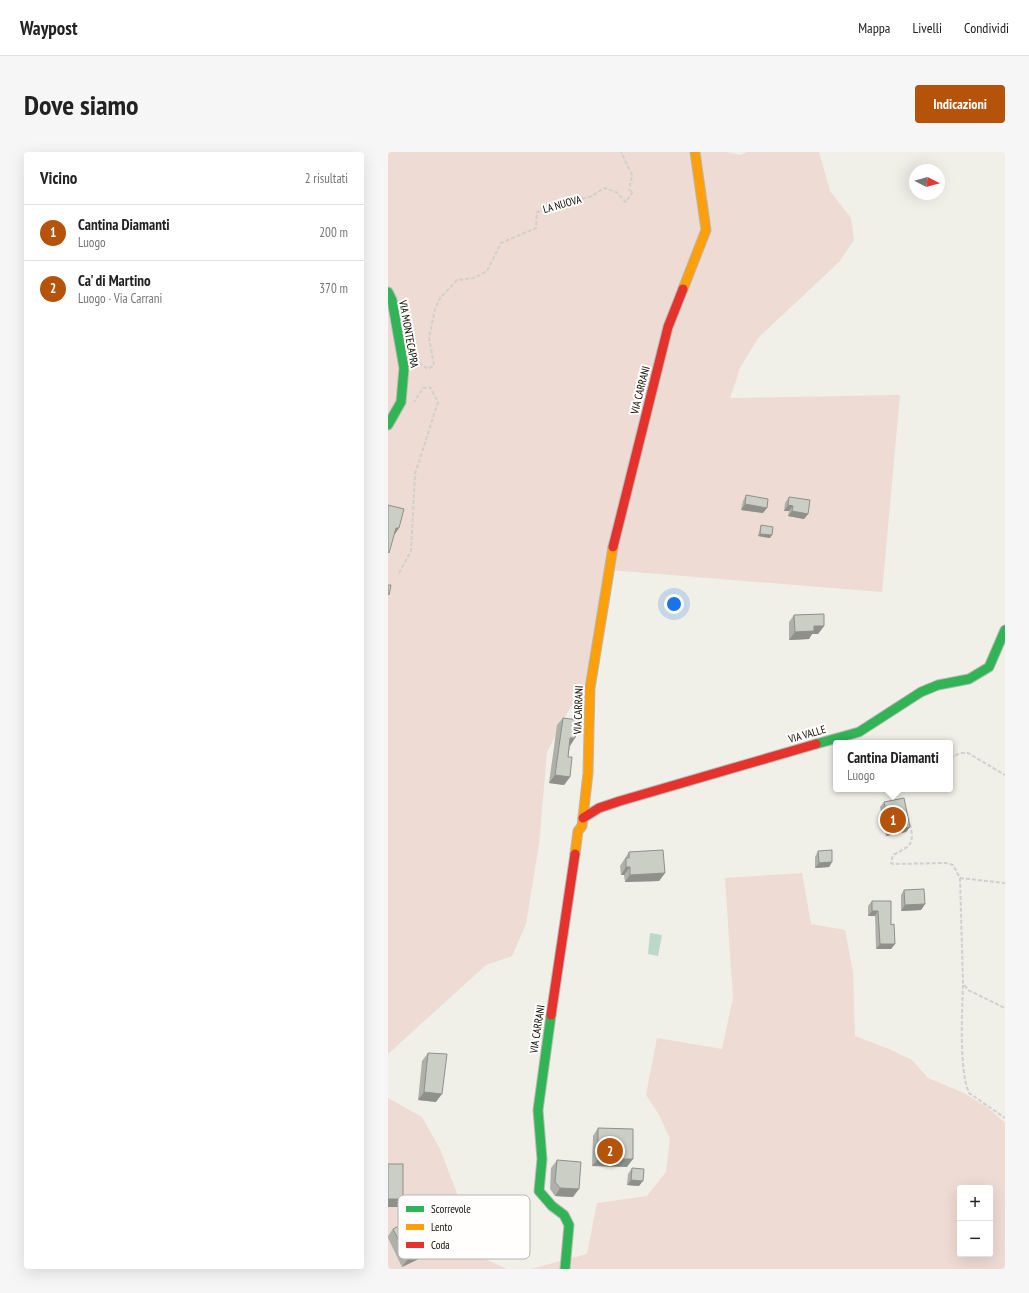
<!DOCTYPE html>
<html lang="it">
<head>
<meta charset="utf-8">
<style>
  :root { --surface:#fff; --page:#f6f6f6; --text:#222; --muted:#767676; --line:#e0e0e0; --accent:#b45309 }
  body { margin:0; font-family:"PT Sans Narrow",sans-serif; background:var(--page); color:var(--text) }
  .controls { position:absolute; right:12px; bottom:12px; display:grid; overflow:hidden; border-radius:4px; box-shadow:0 4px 16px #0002 }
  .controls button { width:36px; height:36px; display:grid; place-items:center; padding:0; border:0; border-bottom:1px solid var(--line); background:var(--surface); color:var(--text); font:20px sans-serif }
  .compass { position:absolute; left:521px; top:12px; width:36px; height:36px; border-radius:50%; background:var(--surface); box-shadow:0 4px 16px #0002; rotate:96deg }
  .you { position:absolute; left:286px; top:452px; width:14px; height:14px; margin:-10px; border:3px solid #fff; border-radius:50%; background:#1a73e8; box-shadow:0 0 0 6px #1a73e833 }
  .badge { display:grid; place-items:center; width:26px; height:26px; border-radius:50%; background:var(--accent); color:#fff; font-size:13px; font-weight:700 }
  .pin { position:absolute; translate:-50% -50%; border:2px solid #fff; box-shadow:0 1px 4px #0006 }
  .popup { position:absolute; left:445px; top:588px; width:120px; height:52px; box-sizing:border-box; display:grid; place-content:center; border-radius:4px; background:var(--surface); filter:drop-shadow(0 1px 3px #0005); font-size:13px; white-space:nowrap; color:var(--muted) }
  .popup b { font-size:15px; color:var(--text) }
  .popup::after { content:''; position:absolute; left:50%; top:100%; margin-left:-8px; border:8px solid transparent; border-top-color:var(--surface) }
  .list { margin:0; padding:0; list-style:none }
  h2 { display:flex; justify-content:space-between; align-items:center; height:52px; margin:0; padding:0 16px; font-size:17px }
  h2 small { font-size:13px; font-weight:400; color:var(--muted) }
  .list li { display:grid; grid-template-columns:26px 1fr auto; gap:12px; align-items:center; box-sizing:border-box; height:56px; padding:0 16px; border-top:1px solid var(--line) }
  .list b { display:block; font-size:15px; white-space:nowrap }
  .list p { margin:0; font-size:13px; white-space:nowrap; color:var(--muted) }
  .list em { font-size:13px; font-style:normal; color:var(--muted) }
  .map { position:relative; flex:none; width:617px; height:1117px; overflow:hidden; border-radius:4px }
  header { display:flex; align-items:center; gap:24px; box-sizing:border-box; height:56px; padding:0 20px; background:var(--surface); border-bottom:1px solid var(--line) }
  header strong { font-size:19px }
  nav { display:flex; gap:22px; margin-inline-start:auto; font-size:14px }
  .intro { display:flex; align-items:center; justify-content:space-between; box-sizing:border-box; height:96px; padding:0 24px }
  h1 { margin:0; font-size:28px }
  .button { padding:10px 18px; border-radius:4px; background:var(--accent); color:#fff; font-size:14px; font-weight:700 }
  main { display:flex; gap:24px; padding:0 24px }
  aside { flex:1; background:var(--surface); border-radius:4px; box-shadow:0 4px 16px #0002 }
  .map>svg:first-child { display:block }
  .green { fill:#eedbd3; fill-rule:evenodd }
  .water { fill:#bbd8c8 }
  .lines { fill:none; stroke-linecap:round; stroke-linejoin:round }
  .fast-casing { stroke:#b8b8b3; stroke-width:11 }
  .slow-casing { stroke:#b8b8b3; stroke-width:11 }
  .jam-casing { stroke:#b8b8b3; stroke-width:11 }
  .path { stroke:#d0d0cd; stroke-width:2; stroke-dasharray:4 2; stroke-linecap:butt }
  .fast { stroke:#30b455; stroke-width:9 }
  .slow { stroke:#ff9f0a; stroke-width:9 }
  .jam { stroke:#e5322d; stroke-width:9 }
  .wall { fill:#afb1a9 }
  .shaded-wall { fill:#8e9089 }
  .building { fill:#cbcec4; stroke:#8e9089 }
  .labels { text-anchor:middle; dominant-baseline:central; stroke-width:4; stroke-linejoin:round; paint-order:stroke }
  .street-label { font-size:11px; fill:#0c0b07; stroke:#fffefc }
  .key { fill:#fffefc; stroke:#b6b5b2; stroke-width:1 }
  .key-label { font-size:11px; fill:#0c0b07 }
</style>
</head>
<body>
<header>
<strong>Waypost</strong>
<nav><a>Mappa</a><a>Livelli</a><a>Condividi</a></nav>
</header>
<div class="intro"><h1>Dove siamo</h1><a class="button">Indicazioni</a></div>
<main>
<aside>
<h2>Vicino<small>2 risultati</small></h2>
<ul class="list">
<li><span class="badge">1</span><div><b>Cantina Diamanti</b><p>Luogo</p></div><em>200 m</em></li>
<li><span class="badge">2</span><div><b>Ca' di Martino</b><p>Luogo · Via Carrani</p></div><em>370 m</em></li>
</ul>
</aside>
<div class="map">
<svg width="617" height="1117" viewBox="0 0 617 1117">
  <rect width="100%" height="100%" fill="#f0efe8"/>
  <g class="green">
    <path d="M 0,0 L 338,0 L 352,3 L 359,0 L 431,0 L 442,39 L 463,66 L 466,88 L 451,110 L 370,186 L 352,216 L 342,246 L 512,243 L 494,440 L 221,418 L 205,524 L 180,559 L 159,600 L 151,692 L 138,772 L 124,804 L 98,813 L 0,902 Z"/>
    <path d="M 414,721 L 423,772 L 457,778 L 465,820 L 467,884 L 501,897 L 524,908 L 540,926 L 576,941 L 600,956 L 617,971 L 617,1117 L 143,1117 L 199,1102 L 209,1051 L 259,1044 L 278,1020 L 282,986 L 270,961 L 258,943 L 269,886 L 334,897 L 345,846 L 337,726 ZM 572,1036 L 602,1036 L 602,1102 L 572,1102 Z"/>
    <path d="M 0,946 L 34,965 L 52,997 L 76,1060 L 82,1100 L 119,1117 L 0,1117 Z"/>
  </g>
  <path class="water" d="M 262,781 L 274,783 L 270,804 L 260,802 Z"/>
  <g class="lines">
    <g class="fast-casing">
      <g id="fast">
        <path d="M 0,140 L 4,148 L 16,216 L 13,250 L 0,273"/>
        <path d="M 428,592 L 471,580 L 533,540 L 550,533 L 581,527 L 601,515 L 617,478"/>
        <path d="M 163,863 L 150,958 L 154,1007 L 151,1039 L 164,1054 L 176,1063 L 181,1073 L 177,1117"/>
      </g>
    </g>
    <g class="slow-casing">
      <g id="slow">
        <path d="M 295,137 L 318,78 L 307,0"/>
        <path d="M 187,702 L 190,679 L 194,674 L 200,621 L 202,536 L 225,395"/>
      </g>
    </g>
    <g class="jam-casing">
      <g id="jam">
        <path d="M 225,395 L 280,175 L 295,137"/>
        <path d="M 195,666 L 211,656 L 232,649 L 428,592"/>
        <path d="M 163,863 L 187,702"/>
      </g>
    </g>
    <g class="path">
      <path d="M 26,212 L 30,210 L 40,217 L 46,213 L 41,186 L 47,157 L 52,146 L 69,128 L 86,126 L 99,119 L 113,91 L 148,76 L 149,60 L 204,44 L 216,36 L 228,40 L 238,50 L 245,39 L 241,38 L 244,23 L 233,0"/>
      <path d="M 11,421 L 23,399 L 27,322 L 50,250 L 42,235 L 35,236 L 26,250"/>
      <path d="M 562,606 L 572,601 L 580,601 L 617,623"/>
      <path d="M 522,672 C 527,693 522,694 505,703 L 503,711 L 505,712 L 558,711 L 565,713 L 572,726 L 575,831 L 580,838 L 617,856"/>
      <path d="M 572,726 L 617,731"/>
      <path d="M 575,833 C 574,860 571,918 581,941 L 617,966"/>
    </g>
    <use href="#fast" class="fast"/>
    <use href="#slow" class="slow"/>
    <use href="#jam" class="jam"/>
  </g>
  <g class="wall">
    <path d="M 358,343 L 375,361 L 353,358 L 355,349 Z"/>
    <path d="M 401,345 L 420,362 L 416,367 L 400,364 L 401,359 L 396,359 L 397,351 Z"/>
    <path d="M 373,373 L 382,386 L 370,384 L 372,376 Z"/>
    <path d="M 406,463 L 436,474 L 430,482 L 424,482 L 421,487 L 401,488 L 401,470 Z"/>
    <path d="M 175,566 L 182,594 L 180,605 L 182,625 L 176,633 L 161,631 L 169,573 Z"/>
    <path d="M 496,650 L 522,675 L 518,680 L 498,684 L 492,655 Z"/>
    <path d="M 430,699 L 444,710 L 441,715 L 427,716 L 427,705 Z"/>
    <path d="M 241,700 L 277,721 L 271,729 L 237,730 L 236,723 L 233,723 L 232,714 Z"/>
    <path d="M 516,738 L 537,752 L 533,758 L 513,759 L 513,743 Z"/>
    <path d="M 484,749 L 503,773 L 507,792 L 503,797 L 488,797 L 487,764 L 480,764 L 480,754 Z"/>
    <path d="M 40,901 L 48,950 L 30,948 L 34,909 Z"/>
    <path d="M 210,976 L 239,1015 L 204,1014 L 205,984 Z"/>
    <path d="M 169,1008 L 185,1045 L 167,1044 L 162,1037 L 163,1016 Z"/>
    <path d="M 244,1016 L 251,1034 L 239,1033 L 240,1022 Z"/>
    <path d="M 5,1077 L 45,1100 L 14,1115 L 0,1086 L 0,1084 Z"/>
  </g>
  <g class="shaded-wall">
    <path d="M 357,352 L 379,356 L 375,361 L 353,358 Z"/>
    <path d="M 400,353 L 405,354 L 401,359 L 396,359 Z"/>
    <path d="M 404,359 L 420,362 L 416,367 L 400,364 Z"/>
    <path d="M 8,376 L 11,376 L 7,382 L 4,381 Z"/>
    <path d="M 372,382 L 384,383 L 382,386 L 370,384 Z"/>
    <path d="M 426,474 L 436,474 L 430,482 L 424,482 L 421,487 L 401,488 L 407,480 Z"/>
    <path d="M 182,586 L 187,586 L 182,594 L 177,594 Z"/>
    <path d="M 167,623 L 182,625 L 176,633 L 161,631 Z"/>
    <path d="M 522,675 L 518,680 L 498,684 L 502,678 Z"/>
    <path d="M 444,710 L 441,715 L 427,716 L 431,711 Z"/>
    <path d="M 238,715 L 242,715 L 236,723 L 233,723 Z"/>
    <path d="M 277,721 L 271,729 L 237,730 L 242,723 Z"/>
    <path d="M 537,752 L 533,758 L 513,759 L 517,753 Z"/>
    <path d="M 484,759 L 490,759 L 487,764 L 480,764 Z"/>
    <path d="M 492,792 L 507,792 L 503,797 L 488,797 Z"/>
    <path d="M 36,940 L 54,942 L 48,950 L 30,948 Z"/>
    <path d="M 210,1007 L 245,1007 L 239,1015 L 204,1014 Z"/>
    <path d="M 243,1028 L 255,1029 L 251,1034 L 239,1033 Z"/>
    <path d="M 172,1036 L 191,1037 L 185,1045 L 167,1044 Z"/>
    <path d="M 0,1047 L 15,1047 L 10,1055 L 0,1055 Z"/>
    <path d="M 50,1092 L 45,1100 L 14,1115 L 20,1107 Z"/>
  </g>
  <g class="building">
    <path d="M 358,343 L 380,347 L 379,356 L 357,352 Z"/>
    <path d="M 401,345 L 422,348 L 420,362 L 404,359 L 405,354 L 400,353 Z"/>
    <path d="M 0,353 L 16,357 L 11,376 L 8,376 L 1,401 L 0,400 Z"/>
    <path d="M 373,373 L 385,375 L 384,383 L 372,382 Z"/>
    <path d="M 0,433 L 3,433 L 1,443 L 0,442 Z"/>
    <path d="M 436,462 L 436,474 L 426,474 L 426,479 L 407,480 L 406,463 Z"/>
    <path d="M 175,566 L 190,568 L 187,586 L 182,586 L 180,605 L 184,605 L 182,625 L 167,623 Z"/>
    <path d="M 516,646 L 522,675 L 502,678 L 496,650 Z"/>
    <path d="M 275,698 L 277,721 L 242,723 L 242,715 L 238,715 L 238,706 L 241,706 L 241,700 Z"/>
    <path d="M 444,698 L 444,710 L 431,711 L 430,699 Z"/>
    <path d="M 536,737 L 537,752 L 517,753 L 516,738 Z"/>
    <path d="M 484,749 L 503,749 L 503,773 L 506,772 L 507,792 L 492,792 L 490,759 L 484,759 Z"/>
    <path d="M 40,901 L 59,902 L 54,942 L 36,940 Z"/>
    <path d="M 210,976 L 245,977 L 245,1007 L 210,1007 Z"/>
    <path d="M 169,1008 L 193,1010 L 191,1037 L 172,1036 L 167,1030 Z"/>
    <rect x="0" y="1012" width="15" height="35"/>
    <path d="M 244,1016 L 256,1017 L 255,1029 L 243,1028 Z"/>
    <path d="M 35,1062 L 50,1092 L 20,1107 L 5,1077 Z"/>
  </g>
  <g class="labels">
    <g class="street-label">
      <text transform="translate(174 52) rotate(-16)">LA NUOVA</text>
      <text transform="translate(21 182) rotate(80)">VIA MONTECAPRA</text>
      <text transform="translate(252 238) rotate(-76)">VIA CARRANI</text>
      <text transform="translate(190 558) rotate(-88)">VIA CARRANI</text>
      <text transform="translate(419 582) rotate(-16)">VIA VALLE</text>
      <text transform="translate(149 877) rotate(-81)">VIA CARRANI</text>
    </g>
  </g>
  <rect x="10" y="1043" width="132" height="64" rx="6" class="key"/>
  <rect x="18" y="1054" width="18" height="6" fill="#30b455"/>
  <rect x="18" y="1072" width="18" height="6" fill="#ff9f0a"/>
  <rect x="18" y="1090" width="18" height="6" fill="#e5322d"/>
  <g class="key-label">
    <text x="43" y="1061">Scorrevole</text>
    <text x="43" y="1079">Lento</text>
    <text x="43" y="1097">Coda</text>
  </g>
</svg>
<div class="controls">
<button>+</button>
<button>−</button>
</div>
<svg class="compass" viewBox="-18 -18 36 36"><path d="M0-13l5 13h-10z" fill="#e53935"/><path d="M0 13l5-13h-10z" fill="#767676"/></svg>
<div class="you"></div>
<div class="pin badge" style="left:505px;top:668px">1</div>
<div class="popup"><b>Cantina Diamanti</b>Luogo</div>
<div class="pin badge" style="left:222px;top:999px">2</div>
</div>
</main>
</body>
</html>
